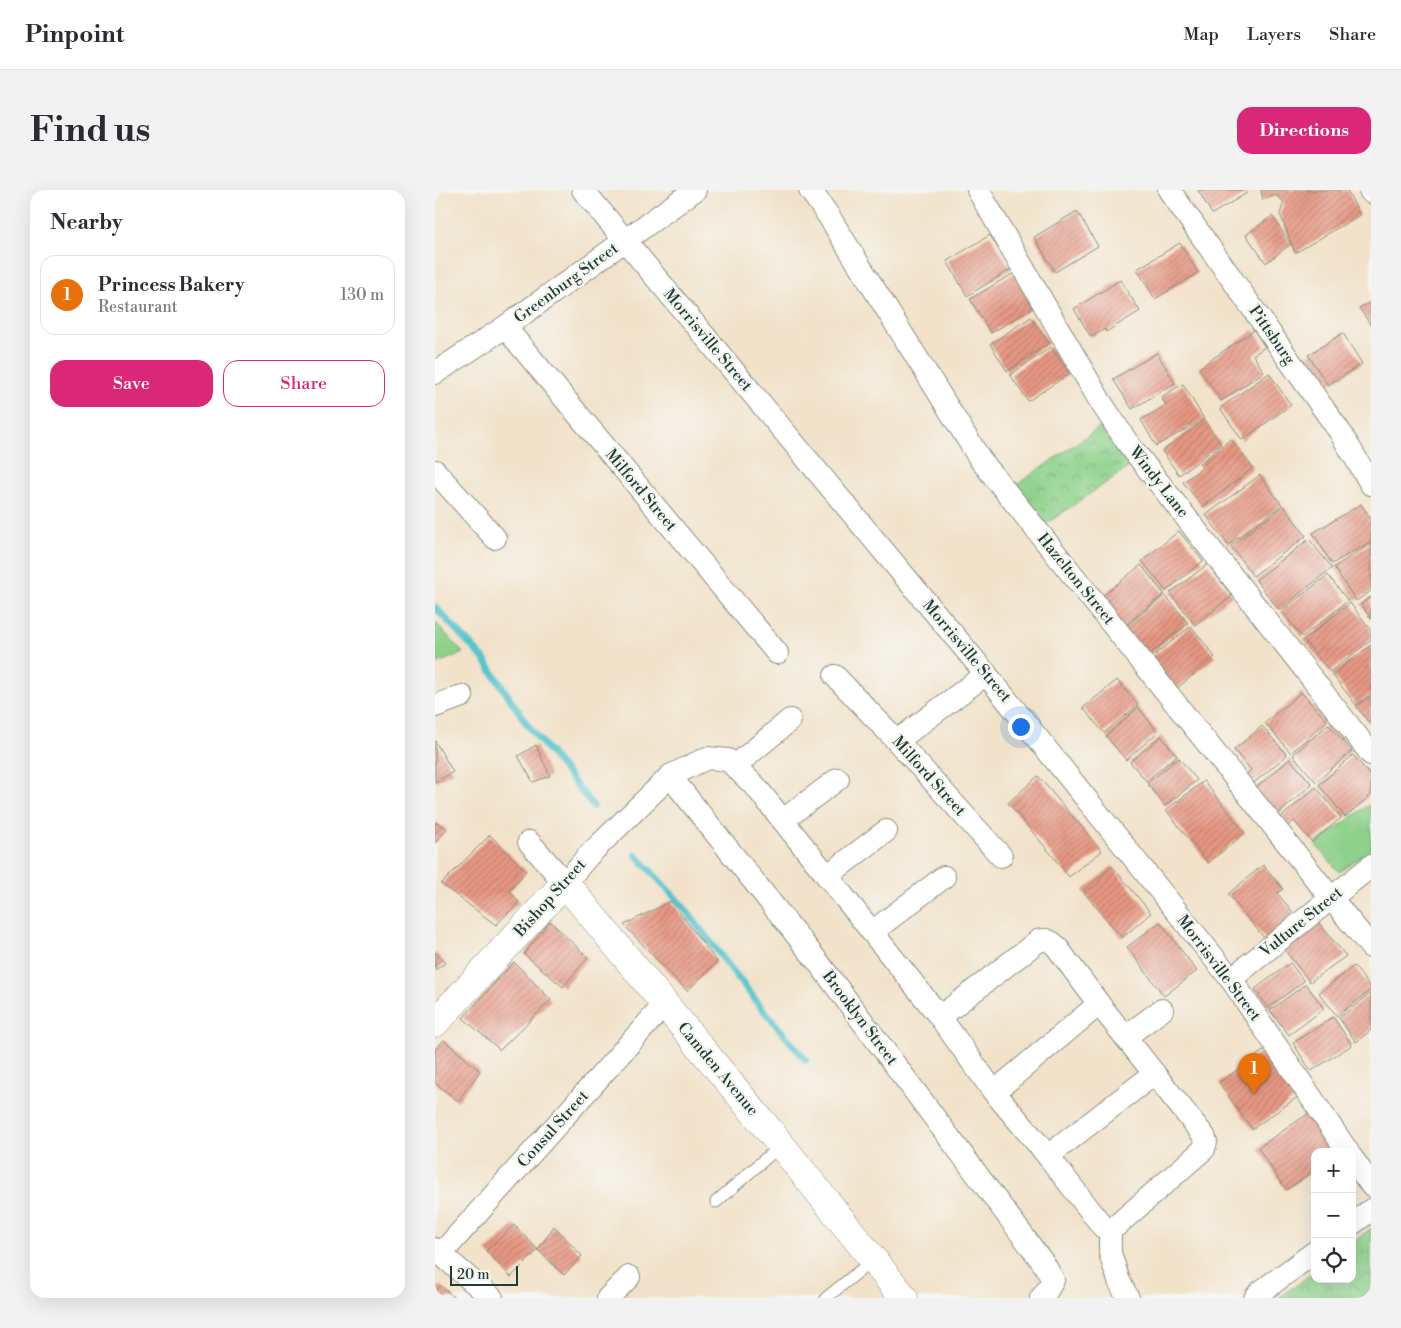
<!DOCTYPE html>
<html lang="en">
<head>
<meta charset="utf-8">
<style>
  :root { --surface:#fff; --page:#f2f2f3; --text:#2b2b33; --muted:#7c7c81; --line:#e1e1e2; --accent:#db2777 }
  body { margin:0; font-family:"Libre Bodoni",serif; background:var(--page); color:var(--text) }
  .controls { position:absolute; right:15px; bottom:15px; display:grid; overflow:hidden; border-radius:10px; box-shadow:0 5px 20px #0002 }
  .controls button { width:45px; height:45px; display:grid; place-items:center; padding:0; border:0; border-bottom:1px solid var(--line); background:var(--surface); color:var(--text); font:25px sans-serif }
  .scale { position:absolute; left:15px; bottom:12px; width:68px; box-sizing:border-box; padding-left:5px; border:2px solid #1f3d34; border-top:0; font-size:14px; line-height:18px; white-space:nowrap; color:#1f3d34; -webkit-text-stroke:4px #f6f6f2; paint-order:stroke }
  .you { position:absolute; left:585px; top:536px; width:18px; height:18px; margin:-12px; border:4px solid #fff; border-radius:50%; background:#1a73e8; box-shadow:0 0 0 8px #1a73e833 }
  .badge { display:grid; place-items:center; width:32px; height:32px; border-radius:50%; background:var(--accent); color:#fff; font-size:16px; font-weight:700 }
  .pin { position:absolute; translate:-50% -41px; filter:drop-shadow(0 1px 2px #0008) }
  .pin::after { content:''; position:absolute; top:26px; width:18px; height:15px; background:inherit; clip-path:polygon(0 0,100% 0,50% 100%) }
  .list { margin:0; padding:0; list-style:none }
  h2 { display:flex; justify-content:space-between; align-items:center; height:65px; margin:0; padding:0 20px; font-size:21px }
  h2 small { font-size:16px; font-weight:400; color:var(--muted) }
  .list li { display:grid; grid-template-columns:32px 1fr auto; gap:15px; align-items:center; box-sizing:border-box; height:80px; margin:0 10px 10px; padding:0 10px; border:1px solid var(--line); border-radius:15px }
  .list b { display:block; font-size:19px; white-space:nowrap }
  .list p { margin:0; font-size:16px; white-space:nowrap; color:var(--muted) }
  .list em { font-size:16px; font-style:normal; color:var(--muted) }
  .actions { display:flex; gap:10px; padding:15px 20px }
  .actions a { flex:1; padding:11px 0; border:1px solid var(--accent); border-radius:15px; text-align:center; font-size:18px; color:var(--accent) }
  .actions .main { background:var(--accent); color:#fff }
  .icon { flex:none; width:28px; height:28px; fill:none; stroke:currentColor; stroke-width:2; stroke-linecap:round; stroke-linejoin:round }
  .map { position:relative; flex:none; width:936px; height:1108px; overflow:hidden; border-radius:15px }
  header { display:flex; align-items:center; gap:30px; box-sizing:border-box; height:70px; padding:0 25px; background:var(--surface); border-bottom:1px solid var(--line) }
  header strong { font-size:24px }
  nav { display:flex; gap:28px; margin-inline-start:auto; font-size:18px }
  .intro { display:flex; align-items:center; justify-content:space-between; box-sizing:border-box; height:120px; padding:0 30px }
  h1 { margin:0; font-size:35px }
  .button { padding:12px 22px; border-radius:15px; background:var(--accent); color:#fff; font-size:18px; font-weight:700 }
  main { display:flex; gap:30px; padding:0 30px }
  aside { flex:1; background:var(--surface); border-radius:15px; box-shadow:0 5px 20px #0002 }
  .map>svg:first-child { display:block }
  .grass { fill:#8dd18a; stroke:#56875f }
  .park { fill:url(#park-crowns); stroke:#56875f }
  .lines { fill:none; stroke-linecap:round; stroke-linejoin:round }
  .stream { stroke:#57c5cd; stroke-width:7 }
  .building { fill:url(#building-hatch) }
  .lane-casing { stroke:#88907e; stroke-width:13 }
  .street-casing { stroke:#88907e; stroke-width:24 }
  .secondary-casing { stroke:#88907e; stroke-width:29 }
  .lane { stroke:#fff; stroke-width:11 }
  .street { stroke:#fff; stroke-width:22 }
  .secondary { stroke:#fff; stroke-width:28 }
  .labels { text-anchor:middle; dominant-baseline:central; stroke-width:5; stroke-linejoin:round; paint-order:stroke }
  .street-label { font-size:16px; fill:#1f3d34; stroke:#f6f6f2 }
</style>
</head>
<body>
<header>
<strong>Pinpoint</strong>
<nav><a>Map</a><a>Layers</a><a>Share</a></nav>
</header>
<div class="intro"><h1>Find us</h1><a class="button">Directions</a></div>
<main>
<aside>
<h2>Nearby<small></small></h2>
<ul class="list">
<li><span class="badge" style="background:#e8710a">1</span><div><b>Princess Bakery</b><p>Restaurant</p></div><em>130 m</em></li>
</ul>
<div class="actions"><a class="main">Save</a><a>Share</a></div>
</aside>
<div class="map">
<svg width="936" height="1108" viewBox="0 0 936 1108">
  <defs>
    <pattern id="park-crowns" width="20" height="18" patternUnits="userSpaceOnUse" patternTransform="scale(1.25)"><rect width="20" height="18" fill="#8dd18a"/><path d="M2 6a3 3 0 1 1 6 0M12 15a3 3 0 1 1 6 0" fill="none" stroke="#73ab72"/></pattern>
    <pattern id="building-hatch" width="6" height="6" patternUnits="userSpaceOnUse" patternTransform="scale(1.25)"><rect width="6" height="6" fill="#e79783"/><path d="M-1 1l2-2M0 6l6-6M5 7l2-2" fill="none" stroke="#bb7c6c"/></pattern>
  </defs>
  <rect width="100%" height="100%" fill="#f6f6f2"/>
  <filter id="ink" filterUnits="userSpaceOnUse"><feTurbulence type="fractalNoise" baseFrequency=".02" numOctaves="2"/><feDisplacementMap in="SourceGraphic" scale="10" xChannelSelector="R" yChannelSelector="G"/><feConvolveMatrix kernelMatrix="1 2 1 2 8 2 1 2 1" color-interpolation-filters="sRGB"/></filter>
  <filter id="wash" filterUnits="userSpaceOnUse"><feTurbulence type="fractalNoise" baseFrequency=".0096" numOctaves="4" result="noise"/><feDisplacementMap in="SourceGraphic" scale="20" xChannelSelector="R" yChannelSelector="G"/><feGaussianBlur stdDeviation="1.12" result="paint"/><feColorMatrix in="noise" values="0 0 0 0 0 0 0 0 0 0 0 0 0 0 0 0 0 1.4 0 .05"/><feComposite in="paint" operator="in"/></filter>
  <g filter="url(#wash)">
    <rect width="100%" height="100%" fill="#f2e2c9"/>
    <g class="grass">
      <path d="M 0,432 L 28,463 L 0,474 Z"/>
      <path d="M 936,613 L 936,659 L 904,682 L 880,654 Z"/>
    </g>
    <g class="park">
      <path d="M 665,237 L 694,277 L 608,336 L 580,296 Z"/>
      <path d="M 936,1038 L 936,1108 L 844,1108 L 880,1081 L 880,1089 L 917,1089 L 917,1053 Z"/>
    </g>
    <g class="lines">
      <g class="stream">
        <path d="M 0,417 L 48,468 L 92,534 L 158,616"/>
        <path d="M 201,665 L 246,714 L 325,816 L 371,870"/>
      </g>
    </g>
    <g id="blocks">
      <g class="building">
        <path d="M 763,0 L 810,0 L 812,3 L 777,24 Z"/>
        <path d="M 826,0 L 912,0 L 925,25 L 860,63 L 845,24 L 849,12 L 841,5 L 828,10 Z"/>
        <path d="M 642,21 L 663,56 L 620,82 L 599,47 Z"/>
        <path d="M 837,26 L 856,54 L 831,73 L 811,45 Z"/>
        <path d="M 555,45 L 576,79 L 532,106 L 512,71 Z"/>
        <path d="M 745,53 L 763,83 L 720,109 L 702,79 Z"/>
        <path d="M 579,83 L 599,117 L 556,143 L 535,109 Z"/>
        <path d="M 685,90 L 705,121 L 671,142 L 670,139 L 656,147 L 639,119 Z"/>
        <path d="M 936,112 L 936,135 L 924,118 Z"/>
        <path d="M 596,127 L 614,153 L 572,181 L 555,154 Z"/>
        <path d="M 819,140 L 830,157 L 818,165 L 829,182 L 786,211 L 764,178 Z"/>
        <path d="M 908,143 L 927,174 L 893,195 L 873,165 Z"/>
        <path d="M 616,157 L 634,184 L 593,211 L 575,185 Z"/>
        <path d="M 722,163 L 740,193 L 697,219 L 678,189 Z"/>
        <path d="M 834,183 L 856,215 L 807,250 L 785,218 Z"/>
        <path d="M 748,194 L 769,229 L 721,256 L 706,230 L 731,215 L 726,207 Z"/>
        <path d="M 769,230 L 786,254 L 744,285 L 727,261 Z"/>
        <path d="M 796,249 L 818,278 L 768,317 L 748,292 L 767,278 L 764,274 Z"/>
        <path d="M 825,285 L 847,315 L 793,355 L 771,325 Z"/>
        <path d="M 926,314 L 936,329 L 936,351 L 897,374 L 878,343 Z"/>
        <path d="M 849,316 L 871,346 L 818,386 L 796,356 Z"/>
        <path d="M 744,341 L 768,371 L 731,401 L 707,371 Z"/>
        <path d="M 874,349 L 897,378 L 844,420 L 821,390 Z"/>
        <path d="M 936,353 L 936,401 L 921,411 L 899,377 Z"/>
        <path d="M 773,374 L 797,406 L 760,435 L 735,403 Z"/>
        <path d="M 706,375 L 729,404 L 685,439 L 662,410 Z"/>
        <path d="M 893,385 L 913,411 L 867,447 L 846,421 Z"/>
        <path d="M 730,405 L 753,433 L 709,469 L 686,440 Z"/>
        <path d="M 936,407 L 936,429 L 926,414 Z"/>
        <path d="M 915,413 L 936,440 L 936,450 L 895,482 L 869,450 Z"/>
        <path d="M 756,436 L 780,467 L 736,503 L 711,472 Z"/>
        <path d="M 936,455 L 936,504 L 921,515 L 897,484 Z"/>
        <path d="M 682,490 L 703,515 L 669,543 L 648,518 Z"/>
        <path d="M 866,502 L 892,531 L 856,563 L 830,533 Z"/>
        <path d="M 936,506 L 936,533 L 935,534 L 921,516 Z"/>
        <path d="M 703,517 L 723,542 L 691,570 L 671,546 Z"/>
        <path d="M 893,534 L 917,561 L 881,592 L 858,565 Z"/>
        <path d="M 827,536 L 852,565 L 814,597 L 807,588 L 816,580 L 799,560 Z"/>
        <path d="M 726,546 L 742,566 L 711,591 L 695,572 Z"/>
        <path d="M 0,551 L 18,582 L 0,592 Z"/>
        <path d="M 101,555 L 115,586 L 98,592 L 83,566 Z"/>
        <path d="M 918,565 L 936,586 L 936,605 L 910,627 L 884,595 Z"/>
        <path d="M 744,568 L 762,590 L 730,616 L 712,593 Z"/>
        <path d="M 855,569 L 877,594 L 840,627 L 817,601 Z"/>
        <path d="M 603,586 L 667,661 L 634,687 L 616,664 L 573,613 Z"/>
        <path d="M 769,591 L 810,643 L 773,673 L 731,620 Z"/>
        <path d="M 881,597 L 906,628 L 877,652 L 859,631 L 850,638 L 843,630 Z"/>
        <path d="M 0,632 L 12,639 L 0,653 Z"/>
        <path d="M 55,645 L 91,681 L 75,701 L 84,712 L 61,735 L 6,694 Z"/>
        <path d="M 828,675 L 848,699 L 842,703 L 861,726 L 831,750 L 793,704 Z"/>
        <path d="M 677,676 L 716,723 L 687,748 L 648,701 Z"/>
        <path d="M 236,711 L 282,772 L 252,801 L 189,735 Z"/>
        <path d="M 115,731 L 153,768 L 128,797 L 89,764 Z"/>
        <path d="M 725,732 L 762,781 L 729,806 L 692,757 Z"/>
        <path d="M 883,732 L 911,766 L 875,792 L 848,758 Z"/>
        <path d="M 0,762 L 10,773 L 0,780 Z"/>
        <path d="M 79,772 L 116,810 L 65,860 L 28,828 Z"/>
        <path d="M 855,773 L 869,791 L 833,818 L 820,799 Z"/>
        <path d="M 919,776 L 936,798 L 936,800 L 902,826 L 884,803 Z"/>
        <path d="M 871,794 L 889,819 L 854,845 L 835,820 Z"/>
        <path d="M 936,803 L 936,840 L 921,852 L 904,828 Z"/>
        <path d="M 898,827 L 917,855 L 876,881 L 858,853 Z"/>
        <path d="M 9,850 L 45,881 L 23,911 L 0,893 L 0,860 Z"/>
        <path d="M 831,859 L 864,906 L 817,939 L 784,893 Z"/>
        <path d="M 874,923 L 901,962 L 880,962 L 880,980 L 851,1000 L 823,958 Z"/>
        <path d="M 79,1035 L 103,1060 L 76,1087 L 51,1061 Z"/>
        <path d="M 119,1036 L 147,1066 L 129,1085 L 103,1060 Z"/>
        <path d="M 5,1095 L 20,1108 L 0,1108 L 0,1103 Z"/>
      </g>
    </g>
  </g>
  <g filter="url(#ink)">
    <use href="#blocks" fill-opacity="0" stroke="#88907e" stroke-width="1"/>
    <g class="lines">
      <g class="lane-casing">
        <g id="lane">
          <path d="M 281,1012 L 346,955"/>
          <path d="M 391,1108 L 438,1070"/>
        </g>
      </g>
      <g class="street-casing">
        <g id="street">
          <path d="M 148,0 L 551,484 L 796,789 L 913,962"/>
          <path d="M 375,0 L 393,25 L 545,269 L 896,708 L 936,757"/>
          <path d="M 543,0 L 665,211 L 692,252 L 936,564"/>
          <path d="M 734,0 L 905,242 L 936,294"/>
          <path d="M 935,0 L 936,2"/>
          <path d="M 70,137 L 342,463"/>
          <path d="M 0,183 L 70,137 L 260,0"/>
          <path d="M 0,281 L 60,348"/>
          <path d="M 400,486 L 462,551 L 566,666"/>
          <path d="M 0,516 L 27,506"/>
          <path d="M 462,551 L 551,484"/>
          <path d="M 300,576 L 355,530"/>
          <path d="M 235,586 L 383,772 L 609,1074 L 618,1090 L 610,1104 L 606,1108"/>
          <path d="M 348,630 L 403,589"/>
          <path d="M 94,652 L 130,693 L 153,666 L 235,586 L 272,568 L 293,570 L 321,597 L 505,827 L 559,902 L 613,966 L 668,1037 L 675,1039 L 681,1036 L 769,959 L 771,952 L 769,946 L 664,814 L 621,756 C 615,750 611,749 603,751 L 505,827"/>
          <path d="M 392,686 L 451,641"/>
          <path d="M 437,742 L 509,687"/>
          <path d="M 796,789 L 936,676"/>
          <path d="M 690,847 L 727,820"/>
          <path d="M 559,902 L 664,814"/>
          <path d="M 613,966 L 719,884"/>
          <path d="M 917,968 L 936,995"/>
          <path d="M 917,1034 L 936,1020"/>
          <path d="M 675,1039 L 675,1063 L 684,1091 L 693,1108"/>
          <path d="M 0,1059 L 57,1108"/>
          <path d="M 6,1064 L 229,815"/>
          <path d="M 173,1108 L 194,1087"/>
          <path d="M 820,1108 L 824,1103 L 880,1062"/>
        </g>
      </g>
      <g class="secondary-casing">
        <path id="secondary" d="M 0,833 L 130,693 L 346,955 L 469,1108"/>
      </g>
      <use href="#lane" class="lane"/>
      <use href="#street" class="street"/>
      <use href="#secondary" class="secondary"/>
    </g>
  </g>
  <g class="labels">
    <g class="street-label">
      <text transform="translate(131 93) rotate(-36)">Greenburg Street</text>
      <text transform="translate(837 145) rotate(55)">Pittsburg</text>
      <text transform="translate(273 150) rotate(50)">Morrisville Street</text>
      <text transform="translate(724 292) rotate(52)">Windy Lane</text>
      <text transform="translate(206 300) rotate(50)">Milford Street</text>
      <text transform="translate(641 389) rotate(51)">Hazelton Street</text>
      <text transform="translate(532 461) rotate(50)">Morrisville Street</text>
      <text transform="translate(494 586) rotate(48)">Milford Street</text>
      <text transform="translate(115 708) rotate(-48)">Bishop Street</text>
      <text transform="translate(866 732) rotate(-39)">Vulture Street</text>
      <text transform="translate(784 778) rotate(53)">Morrisville Street</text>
      <text transform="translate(425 828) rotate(53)">Brooklyn Street</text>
      <text transform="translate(283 879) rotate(50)">Camden Avenue</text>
      <text transform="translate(118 939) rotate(-48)">Consul Street</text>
    </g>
  </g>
</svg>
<div class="controls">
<button>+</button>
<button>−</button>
<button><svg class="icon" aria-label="locate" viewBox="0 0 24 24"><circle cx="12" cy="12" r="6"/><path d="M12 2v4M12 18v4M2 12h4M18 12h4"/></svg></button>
</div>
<div class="scale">20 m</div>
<div class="you"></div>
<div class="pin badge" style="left:819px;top:904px;background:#e8710a">1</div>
</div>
</main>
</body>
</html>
